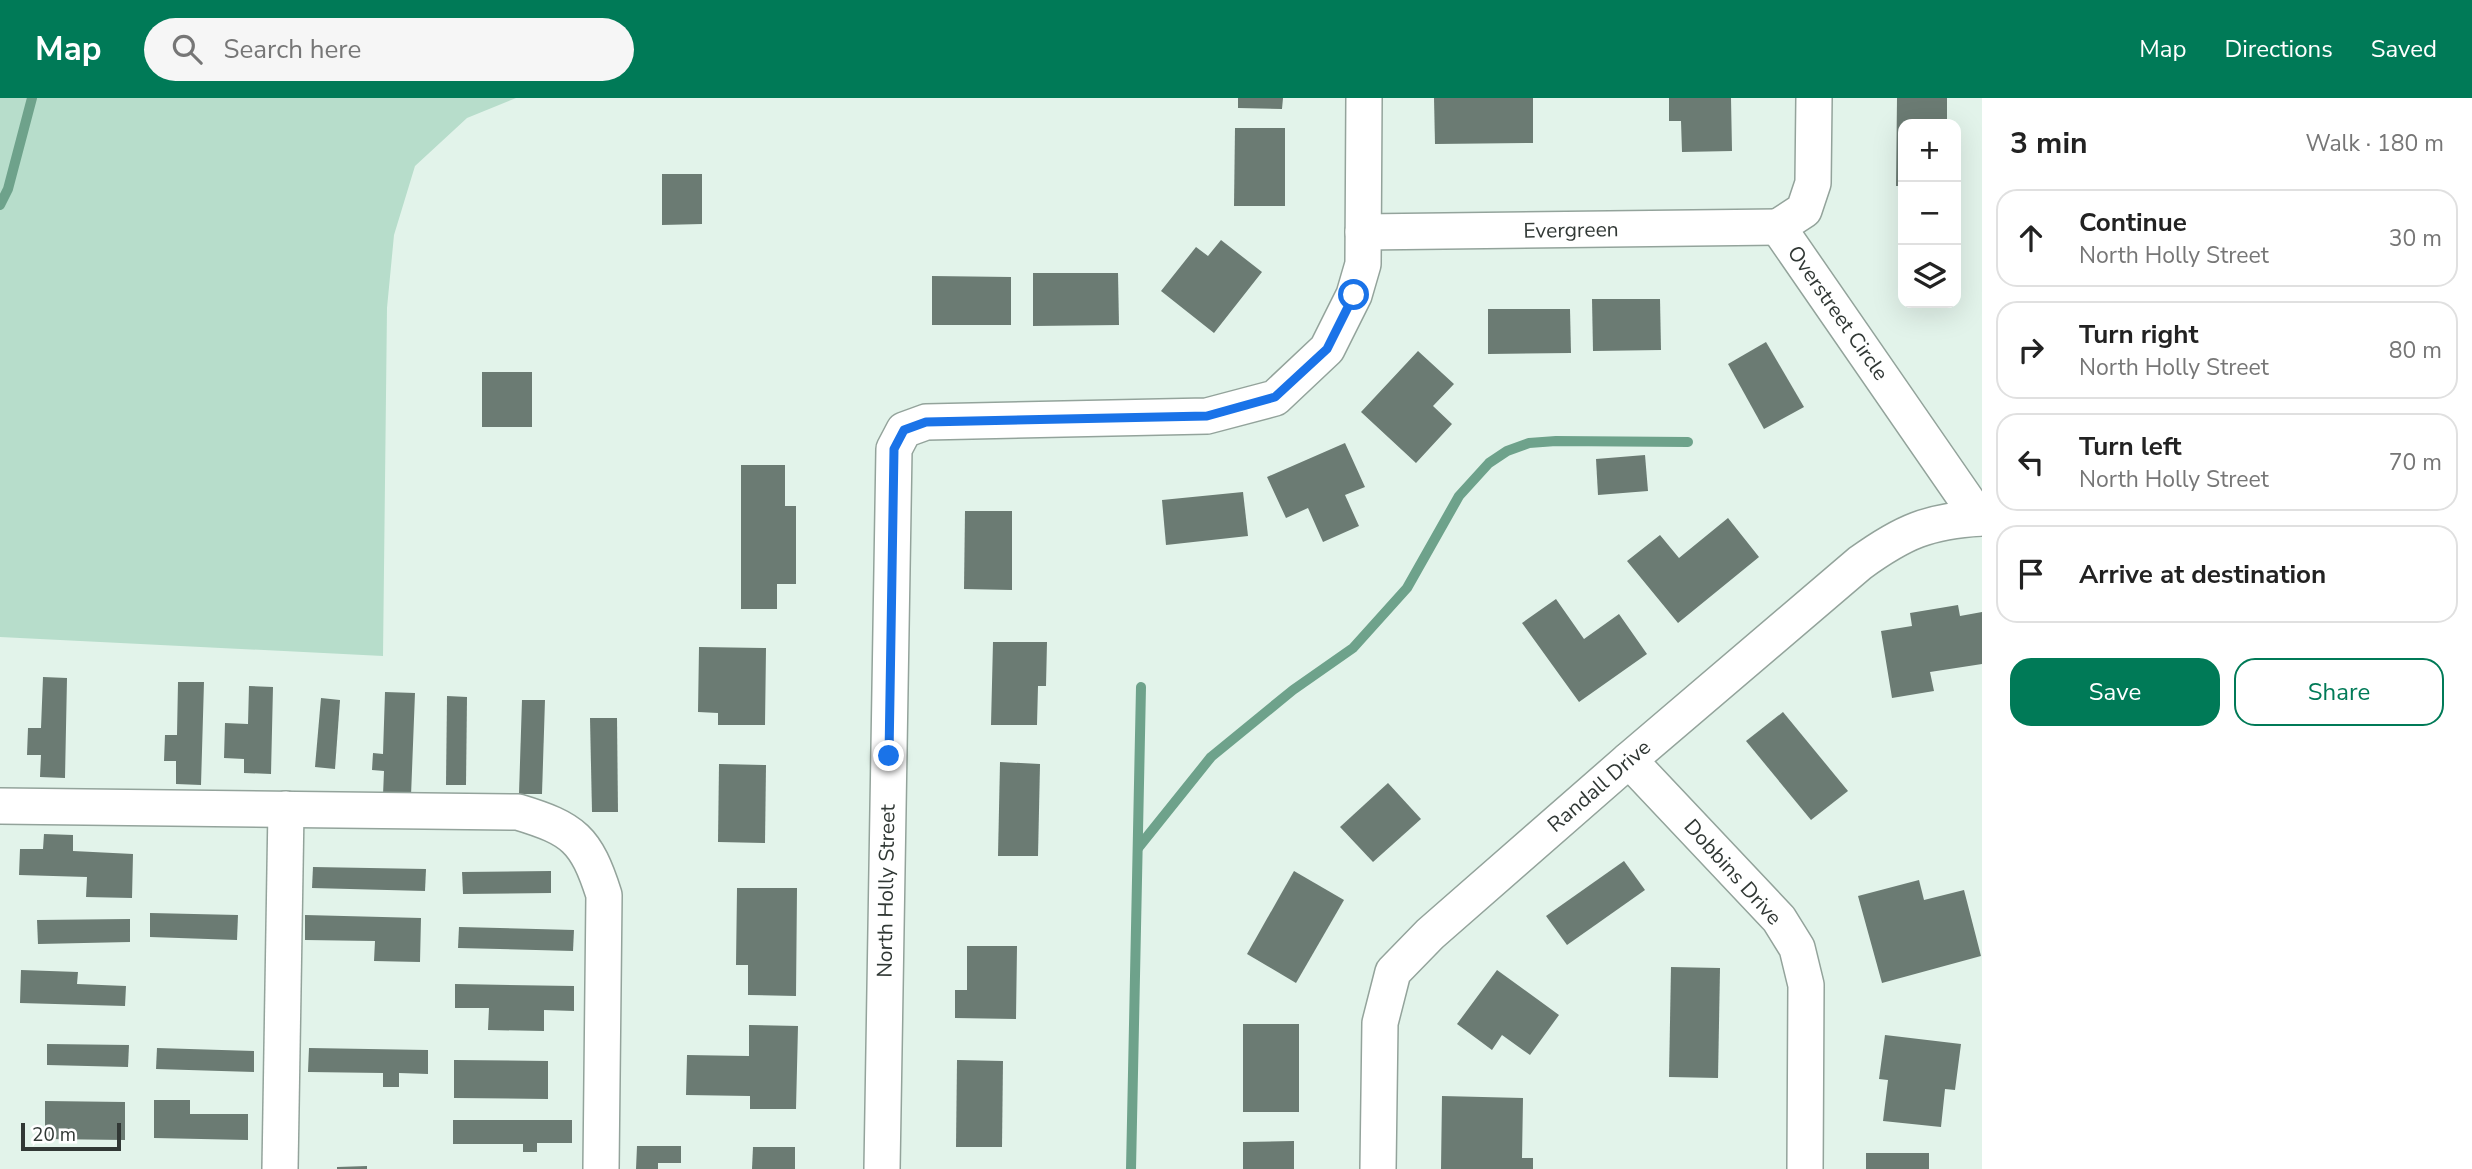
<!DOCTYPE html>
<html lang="en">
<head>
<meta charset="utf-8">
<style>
  :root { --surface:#fff; --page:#f6f6f6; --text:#222; --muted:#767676; --line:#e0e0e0; --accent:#007a57 }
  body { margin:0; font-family:"Nunito Sans",sans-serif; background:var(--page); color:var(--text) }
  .controls { position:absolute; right:21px; top:21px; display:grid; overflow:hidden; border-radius:14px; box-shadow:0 7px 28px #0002 }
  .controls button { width:63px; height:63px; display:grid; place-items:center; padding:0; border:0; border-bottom:2px solid var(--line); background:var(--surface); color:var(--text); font:35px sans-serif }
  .scale { position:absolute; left:21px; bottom:18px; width:100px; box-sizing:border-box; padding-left:7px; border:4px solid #313835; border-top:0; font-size:19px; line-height:24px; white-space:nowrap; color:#313835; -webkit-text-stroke:5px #fff; paint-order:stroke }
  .stop { position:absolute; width:21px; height:21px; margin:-16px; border:5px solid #1a73e8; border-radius:50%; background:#fff }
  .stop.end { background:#1a73e8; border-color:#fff; box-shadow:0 2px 7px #0008 }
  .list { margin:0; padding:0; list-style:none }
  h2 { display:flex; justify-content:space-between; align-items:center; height:91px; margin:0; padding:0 28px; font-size:30px }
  h2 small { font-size:23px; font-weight:400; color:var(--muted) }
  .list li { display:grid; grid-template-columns:46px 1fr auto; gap:21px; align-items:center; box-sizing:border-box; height:98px; margin:0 14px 14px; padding:0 14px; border:2px solid var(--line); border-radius:21px }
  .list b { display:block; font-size:26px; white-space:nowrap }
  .list p { margin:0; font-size:23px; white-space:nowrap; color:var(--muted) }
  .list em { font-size:23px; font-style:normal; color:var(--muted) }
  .actions { display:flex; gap:14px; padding:21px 28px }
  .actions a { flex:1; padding:16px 0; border:2px solid var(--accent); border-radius:21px; text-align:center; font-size:24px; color:var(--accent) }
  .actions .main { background:var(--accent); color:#fff }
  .icon { flex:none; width:38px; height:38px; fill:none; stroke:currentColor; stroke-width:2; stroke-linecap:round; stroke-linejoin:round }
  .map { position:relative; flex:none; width:1982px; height:1071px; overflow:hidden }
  header { display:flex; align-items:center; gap:42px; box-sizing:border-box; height:98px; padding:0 35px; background:var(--accent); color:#fff }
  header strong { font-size:33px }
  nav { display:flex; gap:38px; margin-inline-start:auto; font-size:24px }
  .search { width:490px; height:63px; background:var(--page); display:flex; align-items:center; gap:18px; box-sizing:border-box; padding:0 24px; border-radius:38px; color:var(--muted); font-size:26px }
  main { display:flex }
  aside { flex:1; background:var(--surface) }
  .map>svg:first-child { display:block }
  .green { fill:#b7ddcb }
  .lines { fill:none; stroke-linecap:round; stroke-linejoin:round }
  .stream { stroke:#6ea28b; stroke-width:10 }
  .building { fill:#6b7b73 }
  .minor-casing { stroke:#93a39b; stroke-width:38 }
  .minor { stroke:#fff; stroke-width:35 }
  .route { stroke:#1a73e8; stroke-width:9 }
  .labels { text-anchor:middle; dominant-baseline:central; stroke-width:7; stroke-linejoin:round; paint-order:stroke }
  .street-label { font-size:21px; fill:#313835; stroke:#fff }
</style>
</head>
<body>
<header>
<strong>Map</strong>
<div class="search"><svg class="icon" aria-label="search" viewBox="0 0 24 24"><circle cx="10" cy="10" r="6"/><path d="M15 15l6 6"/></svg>Search here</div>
<nav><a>Map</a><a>Directions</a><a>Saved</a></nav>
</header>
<main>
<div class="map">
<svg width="1982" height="1071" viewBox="0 0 1982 1071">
  <rect width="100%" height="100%" fill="#e2f3ea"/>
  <path class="green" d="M 0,0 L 516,0 L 467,20 L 415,68 L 394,137 L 387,210 L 383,558 L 0,539 Z"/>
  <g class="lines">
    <g class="stream">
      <path d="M 0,107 L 8,91 L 32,0"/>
      <path d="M 1138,750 L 1211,659 L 1293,592 L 1353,550 L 1407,490 L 1459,398 L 1489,365 L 1507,353 L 1529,345 L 1556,343 L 1688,344"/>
      <path d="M 1131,1071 L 1141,589"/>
    </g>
  </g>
  <g class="building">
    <path d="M 1238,0 L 1283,0 L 1282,11 L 1238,10 Z"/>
    <path d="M 1434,0 L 1533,0 L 1533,45 L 1435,46 Z"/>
    <path d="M 1669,0 L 1731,0 L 1732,53 L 1682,54 L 1681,23 L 1669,23 Z"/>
    <path d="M 1897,0 L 1947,0 L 1947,26 L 1903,26 L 1903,88 L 1896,88 Z"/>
    <path d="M 1235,30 L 1285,30 L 1285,108 L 1234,108 Z"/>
    <path d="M 662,76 L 702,76 L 702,126 L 662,127 Z"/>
    <path d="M 1221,142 L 1262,174 L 1214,235 L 1161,193 L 1196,149 L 1208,158 Z"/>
    <path d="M 1033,175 L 1118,175 L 1119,227 L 1033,228 Z"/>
    <path d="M 932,178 L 1011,179 L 1011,227 L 932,227 Z"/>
    <path d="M 1592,201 L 1660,201 L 1661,252 L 1593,253 Z"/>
    <path d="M 1488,211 L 1570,211 L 1571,255 L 1488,256 Z"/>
    <path d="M 1766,244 L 1804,309 L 1764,331 L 1728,266 Z"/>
    <path d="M 1418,253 L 1454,286 L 1433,308 L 1452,326 L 1416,365 L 1361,314 Z"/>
    <rect x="482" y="274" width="50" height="55"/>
    <path d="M 1345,345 L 1365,389 L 1345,397 L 1359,428 L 1323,444 L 1308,410 L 1286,420 L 1267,379 Z"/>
    <path d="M 1645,357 L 1648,393 L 1598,397 L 1596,361 Z"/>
    <path d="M 741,367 L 785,367 L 785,408 L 796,408 L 796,486 L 777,486 L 777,511 L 741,511 Z"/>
    <path d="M 1243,394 L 1248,438 L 1166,447 L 1162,402 Z"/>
    <path d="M 965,413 L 1012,413 L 1012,492 L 964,491 Z"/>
    <path d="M 1728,420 L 1759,459 L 1678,525 L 1627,463 L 1660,437 L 1679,460 Z"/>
    <path d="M 1556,501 L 1584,541 L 1619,516 L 1647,556 L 1579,604 L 1522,525 Z"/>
    <path d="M 1958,507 L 1960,518 L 1982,514 L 1982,566 L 1930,574 L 1934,593 L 1892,600 L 1881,533 L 1912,528 L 1910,515 Z"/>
    <path d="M 993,544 L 1047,544 L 1046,588 L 1038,588 L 1037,627 L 991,627 Z"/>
    <path d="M 699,549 L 766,550 L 765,627 L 718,627 L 718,615 L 698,614 Z"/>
    <path d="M 43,579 L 67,580 L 65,680 L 40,679 L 41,657 L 27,657 L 28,630 L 41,630 Z"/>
    <path d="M 178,584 L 204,584 L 201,687 L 176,686 L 176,663 L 164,663 L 165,637 L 177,637 Z"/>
    <path d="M 249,588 L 273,589 L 271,676 L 244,675 L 244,661 L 224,660 L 225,625 L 248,626 Z"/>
    <path d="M 385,594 L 415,595 L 411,698 L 383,697 L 384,673 L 372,672 L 373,655 L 383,656 Z"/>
    <path d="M 447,598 L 467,599 L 466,687 L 446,687 Z"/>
    <path d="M 321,600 L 340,602 L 335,671 L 315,669 Z"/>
    <path d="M 522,602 L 545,602 L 542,696 L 519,696 Z"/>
    <path d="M 1783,614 L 1848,693 L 1811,722 L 1746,643 Z"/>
    <path d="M 590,620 L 617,620 L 618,714 L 592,714 Z"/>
    <path d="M 1000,664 L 1040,666 L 1038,758 L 998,758 Z"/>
    <path d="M 719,666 L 766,667 L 765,745 L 718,744 Z"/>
    <path d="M 1388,685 L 1421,721 L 1373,764 L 1340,729 Z"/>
    <path d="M 44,736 L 73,737 L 73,753 L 133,756 L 132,800 L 86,799 L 87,779 L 19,777 L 20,751 L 43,751 Z"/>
    <path d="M 1624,763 L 1645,792 L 1567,847 L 1546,818 Z"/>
    <path d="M 313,769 L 426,771 L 425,793 L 312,790 Z"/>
    <path d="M 551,773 L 551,795 L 463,796 L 462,774 Z"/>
    <path d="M 1294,773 L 1344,802 L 1296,885 L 1247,856 Z"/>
    <path d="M 1919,782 L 1924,802 L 1964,792 L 1981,858 L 1882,885 L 1858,798 Z"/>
    <path d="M 737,790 L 797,790 L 796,898 L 748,897 L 748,867 L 736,867 Z"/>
    <path d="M 150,815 L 238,817 L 237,842 L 150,839 Z"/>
    <path d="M 305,817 L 421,820 L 420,864 L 374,863 L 375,843 L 305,842 Z"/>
    <path d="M 130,821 L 130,844 L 38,846 L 37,822 Z"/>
    <path d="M 459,829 L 574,832 L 573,853 L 458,850 Z"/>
    <path d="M 967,848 L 1017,848 L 1016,921 L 955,920 L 955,892 L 967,892 Z"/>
    <path d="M 1671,869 L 1720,870 L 1718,980 L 1669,979 Z"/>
    <path d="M 21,872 L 78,874 L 77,886 L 126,888 L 125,908 L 20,905 Z"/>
    <path d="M 1497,872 L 1559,917 L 1530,957 L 1502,937 L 1492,952 L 1457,926 Z"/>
    <path d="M 455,886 L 574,888 L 574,913 L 544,912 L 544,933 L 488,932 L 489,910 L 455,910 Z"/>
    <rect x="1243" y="926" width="56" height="88"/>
    <path d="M 749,927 L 798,928 L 796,1011 L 750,1011 L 750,998 L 686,997 L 687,957 L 749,958 Z"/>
    <path d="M 1885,937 L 1961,946 L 1955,992 L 1945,991 L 1941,1029 L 1883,1023 L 1888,982 L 1879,981 Z"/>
    <path d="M 47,946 L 129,947 L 128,969 L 47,967 Z"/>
    <path d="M 157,950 L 254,953 L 254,974 L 156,971 Z"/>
    <path d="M 309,950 L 428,952 L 428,976 L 399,975 L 399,989 L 383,989 L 383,975 L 308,974 Z"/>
    <path d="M 454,962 L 548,963 L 548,1001 L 454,1000 Z"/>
    <path d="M 957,962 L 1003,963 L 1002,1049 L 956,1049 Z"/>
    <path d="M 1442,998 L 1523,1000 L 1522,1060 L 1533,1060 L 1533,1071 L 1441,1071 Z"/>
    <path d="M 154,1002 L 190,1002 L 190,1016 L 248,1016 L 248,1042 L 154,1040 Z"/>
    <path d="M 45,1003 L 125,1004 L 125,1042 L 45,1041 Z"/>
    <path d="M 453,1022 L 572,1022 L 572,1045 L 537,1045 L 537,1054 L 523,1054 L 523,1046 L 453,1046 Z"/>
    <path d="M 1294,1043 L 1294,1071 L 1243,1071 L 1243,1044 Z"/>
    <path d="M 637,1048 L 681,1048 L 681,1065 L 658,1065 L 658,1071 L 636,1071 Z"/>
    <path d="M 753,1049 L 795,1049 L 795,1071 L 752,1071 Z"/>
    <rect x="1866" y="1055" width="63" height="16"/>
    <path d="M 367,1068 L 367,1071 L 337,1071 L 337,1069 Z"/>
  </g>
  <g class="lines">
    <g class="minor-casing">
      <g id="minor">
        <path d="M 1814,0 L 1813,85 L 1804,112 L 1778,129 L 1979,420"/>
        <path d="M 1363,134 L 1778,129"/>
        <path d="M 1629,662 L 1779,821 L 1797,850 L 1806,887 L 1805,1071"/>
        <path d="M 0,708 L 518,714 C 574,731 586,741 604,797 L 601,1071"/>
        <path d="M 280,1071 L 286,711"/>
        <path d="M 882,1071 L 894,351 L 904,332 L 926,324 L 1207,318 L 1275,300 L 1327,251 L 1354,197 L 1363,166 L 1364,0"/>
        <path d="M 1378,1071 L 1380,925 L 1393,874 L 1430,836 L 1629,662 L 1860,465 C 1903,434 1928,423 1982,420"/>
      </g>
    </g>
    <use href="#minor" class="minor"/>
  </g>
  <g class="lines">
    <path class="route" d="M 889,658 L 894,351 L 904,332 L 926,324 L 1207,318 L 1275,299 L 1327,251 L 1354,197"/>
  </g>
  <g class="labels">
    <g class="street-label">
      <text transform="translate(1571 132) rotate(-1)">Evergreen</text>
      <text transform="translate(1838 215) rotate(55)">Overstreet Circle</text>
      <text transform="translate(1599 688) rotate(-41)">Randall Drive</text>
      <text transform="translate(1733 774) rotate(48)">Dobbins Drive</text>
      <text transform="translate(886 793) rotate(-89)">North Holly Street</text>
    </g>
  </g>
</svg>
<div class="controls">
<button>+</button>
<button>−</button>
<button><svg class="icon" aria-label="layers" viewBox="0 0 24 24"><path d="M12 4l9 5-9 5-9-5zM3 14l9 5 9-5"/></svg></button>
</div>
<div class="scale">20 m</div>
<div class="stop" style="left:1354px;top:197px"></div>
<div class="stop end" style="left:889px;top:658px"></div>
</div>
<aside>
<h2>3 min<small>Walk · 180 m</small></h2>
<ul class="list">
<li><svg class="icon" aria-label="ahead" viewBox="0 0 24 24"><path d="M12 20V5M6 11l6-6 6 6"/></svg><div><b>Continue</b><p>North Holly Street</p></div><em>30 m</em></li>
<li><svg class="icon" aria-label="right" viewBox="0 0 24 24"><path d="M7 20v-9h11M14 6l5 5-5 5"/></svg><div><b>Turn right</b><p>North Holly Street</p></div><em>80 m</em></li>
<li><svg class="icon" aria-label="left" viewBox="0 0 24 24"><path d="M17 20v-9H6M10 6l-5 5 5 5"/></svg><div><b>Turn left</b><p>North Holly Street</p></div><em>70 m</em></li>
<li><svg class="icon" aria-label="arrive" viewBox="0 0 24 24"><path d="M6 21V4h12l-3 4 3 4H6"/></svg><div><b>Arrive at destination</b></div></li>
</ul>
<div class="actions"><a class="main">Save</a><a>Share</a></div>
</aside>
</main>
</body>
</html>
